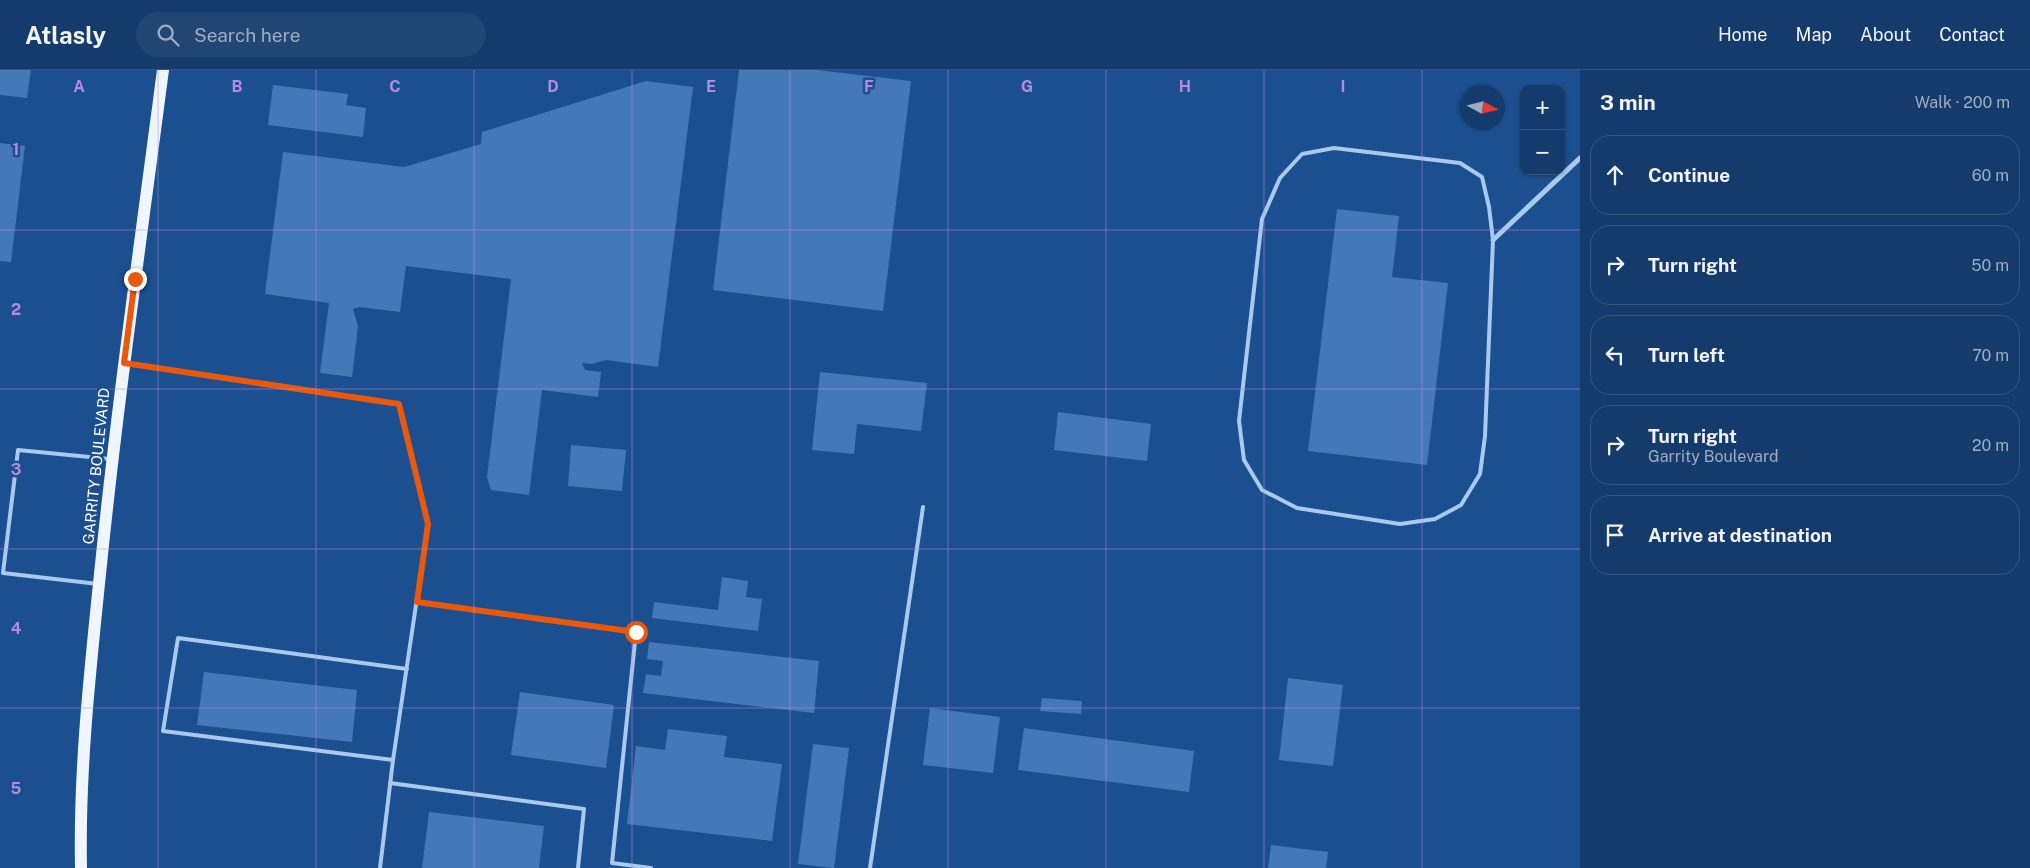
<!DOCTYPE html>
<html lang="en">
<head>
<meta charset="utf-8">
<style>
  :root { --surface:#143b6b; --page:#214673; --text:#f1f3f6; --muted:#9dadc1; --line:#33557e }
  body { margin:0; font-family:"Public Sans",sans-serif; background:var(--page); color:var(--text) }
  .controls { position:absolute; right:15px; top:15px; display:grid; overflow:hidden; border-radius:10px; box-shadow:0 1px 4px #0004 }
  .controls button { width:45px; height:45px; display:grid; place-items:center; padding:0; border:0; border-bottom:1px solid var(--line); background:var(--surface); color:var(--text); font:25px sans-serif }
  .compass { position:absolute; left:1460px; top:15px; width:45px; height:45px; border-radius:50%; background:var(--surface); box-shadow:0 1px 4px #0004; rotate:97deg }
  .stop { position:absolute; width:15px; height:15px; margin:-11px; border:4px solid #ea580c; border-radius:50%; background:#fff }
  .stop.end { background:#ea580c; border-color:#fff; box-shadow:0 1px 5px #0008 }
  .list { margin:0; padding:0; list-style:none }
  h2 { display:flex; justify-content:space-between; align-items:center; height:65px; margin:0; padding:0 20px; font-size:21px }
  h2 small { font-size:16px; font-weight:400; color:var(--muted) }
  .list li { display:grid; grid-template-columns:32px 1fr auto; gap:15px; align-items:center; box-sizing:border-box; height:80px; margin:0 10px 10px; padding:0 10px; border:1px solid var(--line); border-radius:20px }
  .list b { display:block; font-size:19px; white-space:nowrap }
  .list p { margin:0; font-size:16px; white-space:nowrap; color:var(--muted) }
  .list em { font-size:16px; font-style:normal; color:var(--muted) }
  .icon { flex:none; width:28px; height:28px; fill:none; stroke:currentColor; stroke-width:2; stroke-linecap:round; stroke-linejoin:round }
  .map { position:relative; flex:none; width:1580px; height:798px; overflow:hidden }
  header { display:flex; align-items:center; gap:30px; box-sizing:border-box; height:70px; padding:0 25px; background:var(--surface); border-bottom:1px solid var(--line) }
  header strong { font-size:24px }
  nav { display:flex; gap:28px; margin-inline-start:auto; font-size:18px }
  .search { width:350px; height:45px; background:var(--page); display:flex; align-items:center; gap:12px; box-sizing:border-box; padding:0 18px; border-radius:28px; color:var(--muted); font-size:19px }
  main { display:flex }
  aside { flex:1; background:var(--surface) }
  .map>svg:first-child { display:block }
  .building { fill:#4478b7 }
  .lines { fill:none; stroke-linecap:round; stroke-linejoin:round }
  .lane { stroke:#a9c9ee; stroke-width:4 }
  .street { stroke:#a9c9ee; stroke-width:5 }
  .primary { stroke:#f0f6ff; stroke-width:12 }
  .route { stroke:#ea580c; stroke-width:6 }
  .grid { fill:none; stroke:#b68bdc; stroke-width:1; stroke-opacity:0.55 }
  .labels { text-anchor:middle; dominant-baseline:central; stroke-width:5; stroke-linejoin:round; paint-order:stroke }
  .street-label { font-size:15px; fill:#fff; stroke:#1b4f8f }
  .grid-label { font-size:16px; text-anchor:middle; font-weight:bold; fill:#b68bdc; stroke:#1b4f8f; stroke-width:5; stroke-linejoin:round; paint-order:stroke }
</style>
</head>
<body>
<header>
<strong>Atlasly</strong>
<div class="search"><svg class="icon" aria-label="search" viewBox="0 0 24 24"><circle cx="10" cy="10" r="6"/><path d="M15 15l6 6"/></svg>Search here</div>
<nav><a>Home</a><a>Map</a><a>About</a><a>Contact</a></nav>
</header>
<main>
<div class="map">
<svg width="1580" height="798" viewBox="0 0 1580 798">
  <rect width="100%" height="100%" fill="#1b4f8f"/>
  <g class="building">
    <path d="M 0,0 L 31,0 L 27,28 L 0,25 Z"/>
    <path d="M 739,0 L 817,0 L 911,11 L 883,241 L 713,220 Z"/>
    <path d="M 646,11 L 693,17 L 658,297 L 606,290 L 592,294 L 582,293 L 585,300 L 601,302 L 598,327 L 542,320 L 529,425 L 491,420 L 487,407 L 511,209 L 406,196 L 400,242 L 359,237 L 353,239 L 358,256 L 352,307 L 320,303 L 329,233 L 265,224 L 283,82 L 404,97 L 481,74 L 482,62 Z"/>
    <path d="M 273,15 L 348,24 L 346,35 L 366,38 L 363,67 L 268,55 Z"/>
    <path d="M 0,73 L 25,76 L 11,192 L 0,191 Z"/>
    <path d="M 1337,139 L 1399,146 L 1392,207 L 1448,213 L 1427,395 L 1308,381 Z"/>
    <path d="M 820,302 L 927,313 L 921,361 L 857,354 L 854,384 L 812,380 Z"/>
    <path d="M 1058,342 L 1151,354 L 1147,391 L 1054,380 Z"/>
    <path d="M 571,375 L 626,380 L 622,421 L 568,416 Z"/>
    <path d="M 722,507 L 748,511 L 746,527 L 762,529 L 758,561 L 652,548 L 654,532 L 718,540 Z"/>
    <path d="M 649,572 L 819,591 L 814,643 L 643,623 L 646,604 L 661,606 L 663,591 L 647,589 Z"/>
    <path d="M 204,602 L 357,620 L 352,672 L 197,655 Z"/>
    <path d="M 1288,608 L 1343,615 L 1333,696 L 1279,690 Z"/>
    <path d="M 520,622 L 614,635 L 606,698 L 511,685 Z"/>
    <path d="M 1042,628 L 1082,631 L 1081,644 L 1040,641 Z"/>
    <path d="M 930,638 L 1000,647 L 993,703 L 923,695 Z"/>
    <path d="M 1024,658 L 1194,681 L 1189,722 L 1018,700 Z"/>
    <path d="M 668,659 L 727,666 L 724,687 L 782,694 L 772,771 L 627,754 L 636,676 L 665,680 Z"/>
    <path d="M 813,674 L 849,678 L 834,798 L 798,794 Z"/>
    <path d="M 429,742 L 544,756 L 539,798 L 422,798 Z"/>
    <path d="M 1271,775 L 1328,782 L 1326,798 L 1268,798 Z"/>
  </g>
  <g class="lines">
    <g class="lane">
      <path d="M 1334,78 L 1460,93 L 1482,107 L 1489,137 L 1493,170 L 1485,366 L 1480,404 L 1461,435 L 1435,449 L 1400,454 L 1297,438 L 1262,420 L 1244,390 L 1239,351 L 1262,149 L 1280,108 L 1302,84 Z"/>
      <path d="M 126,293 L 399,334 L 428,454 L 393,690 L 163,661 L 178,568 L 407,599"/>
      <path d="M 98,514 L 3,503 L 18,380 L 110,389"/>
      <path d="M 417,532 L 636,562 L 612,793 L 651,798"/>
      <path d="M 390,713 L 584,739 L 578,798"/>
      <path d="M 380,798 L 393,690"/>
      <path d="M 870,798 L 923,437"/>
    </g>
    <path class="street" d="M 1493,170 L 1580,88"/>
    <path class="primary" d="M 81,798 C 79,700 90,602 100,504 C 117,336 141,168 163,0"/>
  </g>
  <g class="lines">
    <path class="route" d="M 135,209 L 124,293 L 399,334 L 428,454 L 417,532 L 636,562"/>
  </g>
  <path class="grid" d="M 158,0 L 158,798M 316,0 L 316,798M 474,0 L 474,798M 632,0 L 632,798M 790,0 L 790,798M 948,0 L 948,798M 1106,0 L 1106,798M 1264,0 L 1264,798M 1422,0 L 1422,798M 0,160 L 1580,160M 0,319 L 1580,319M 0,479 L 1580,479M 0,638 L 1580,638"/>
  <g class="labels">
    <g class="street-label">
      <text transform="translate(96 396) rotate(-84)">GARRITY BOULEVARD</text>
    </g>
  </g>
  <g class="grid-label">
    <text x="79" y="22">A</text>
    <text x="237" y="22">B</text>
    <text x="395" y="22">C</text>
    <text x="553" y="22">D</text>
    <text x="711" y="22">E</text>
    <text x="869" y="22">F</text>
    <text x="1027" y="22">G</text>
    <text x="1185" y="22">H</text>
    <text x="1343" y="22">I</text>
    <text x="16" y="85">1</text>
    <text x="16" y="245">2</text>
    <text x="16" y="405">3</text>
    <text x="16" y="564">4</text>
    <text x="16" y="724">5</text>
  </g>
</svg>
<div class="controls">
<button>+</button>
<button>−</button>
</div>
<svg class="compass" viewBox="-18 -18 36 36"><path d="M0-13l5 13h-10z" fill="#e53935"/><path d="M0 13l5-13h-10z" fill="#9dadc1"/></svg>
<div class="stop" style="left:636px;top:562px"></div>
<div class="stop end" style="left:135px;top:209px"></div>
</div>
<aside>
<h2>3 min<small>Walk · 200 m</small></h2>
<ul class="list">
<li><svg class="icon" aria-label="ahead" viewBox="0 0 24 24"><path d="M12 20V5M6 11l6-6 6 6"/></svg><div><b>Continue</b></div><em>60 m</em></li>
<li><svg class="icon" aria-label="right" viewBox="0 0 24 24"><path d="M7 20v-9h11M14 6l5 5-5 5"/></svg><div><b>Turn right</b></div><em>50 m</em></li>
<li><svg class="icon" aria-label="left" viewBox="0 0 24 24"><path d="M17 20v-9H6M10 6l-5 5 5 5"/></svg><div><b>Turn left</b></div><em>70 m</em></li>
<li><svg class="icon" aria-label="right" viewBox="0 0 24 24"><path d="M7 20v-9h11M14 6l5 5-5 5"/></svg><div><b>Turn right</b><p>Garrity Boulevard</p></div><em>20 m</em></li>
<li><svg class="icon" aria-label="arrive" viewBox="0 0 24 24"><path d="M6 21V4h12l-3 4 3 4H6"/></svg><div><b>Arrive at destination</b></div></li>
</ul>
</aside>
</main>
</body>
</html>
